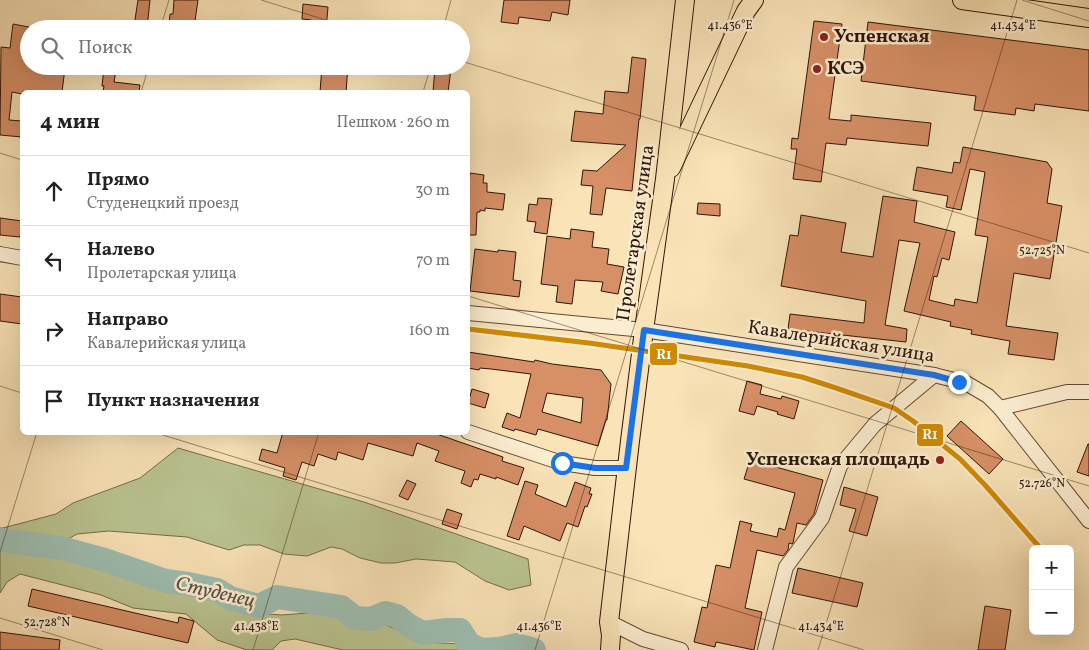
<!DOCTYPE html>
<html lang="ru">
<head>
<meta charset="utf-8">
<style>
  :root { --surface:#fff; --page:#f6f6f6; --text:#222; --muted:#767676; --line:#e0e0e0 }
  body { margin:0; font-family:Vollkorn,serif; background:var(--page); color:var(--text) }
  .controls { position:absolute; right:15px; bottom:15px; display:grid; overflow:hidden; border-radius:8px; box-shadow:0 5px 20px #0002 }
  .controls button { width:45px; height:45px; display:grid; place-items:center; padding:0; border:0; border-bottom:1px solid var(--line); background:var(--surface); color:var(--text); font:25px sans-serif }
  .stop { position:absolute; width:15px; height:15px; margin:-11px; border:4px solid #1a73e8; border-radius:50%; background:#fff }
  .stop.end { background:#1a73e8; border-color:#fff; box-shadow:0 1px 5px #0008 }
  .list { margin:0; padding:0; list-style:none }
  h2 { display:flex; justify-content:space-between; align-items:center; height:65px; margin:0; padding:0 20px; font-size:21px }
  h2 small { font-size:16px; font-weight:400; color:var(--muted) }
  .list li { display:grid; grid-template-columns:32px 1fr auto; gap:15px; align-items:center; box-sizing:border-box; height:70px; padding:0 20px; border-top:1px solid var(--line) }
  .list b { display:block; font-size:19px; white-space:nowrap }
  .list p { margin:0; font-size:16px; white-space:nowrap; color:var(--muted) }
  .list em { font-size:16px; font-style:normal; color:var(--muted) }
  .icon { flex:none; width:28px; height:28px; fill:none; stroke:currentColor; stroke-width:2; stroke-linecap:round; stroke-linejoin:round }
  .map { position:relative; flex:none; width:1089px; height:650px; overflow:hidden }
  .search { position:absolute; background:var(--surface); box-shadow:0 5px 20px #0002; left:20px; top:20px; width:450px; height:55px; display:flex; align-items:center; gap:12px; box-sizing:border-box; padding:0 18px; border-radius:28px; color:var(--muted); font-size:19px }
  .panel { position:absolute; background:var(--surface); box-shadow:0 5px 20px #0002; left:20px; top:90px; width:450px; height:345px; border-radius:8px }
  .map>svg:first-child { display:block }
  .green { fill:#bac491; stroke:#746d4d }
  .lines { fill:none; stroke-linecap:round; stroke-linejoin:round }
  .river { stroke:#9ebeb1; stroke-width:24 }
  .building { fill:#d78f66; stroke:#2f1609; fill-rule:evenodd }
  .minor-casing { stroke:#624934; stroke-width:16 }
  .major-casing { stroke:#2f1609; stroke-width:20 }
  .minor { stroke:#fbedd0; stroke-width:14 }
  .major { stroke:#f9e3b7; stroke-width:18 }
  .rail-1-casing { stroke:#fbedd0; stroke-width:9 }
  .rail-1 { stroke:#cf8902; stroke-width:5 }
  .route { stroke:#1a73e8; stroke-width:6 }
  .ticks { fill:none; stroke:#2f1609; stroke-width:1; stroke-opacity:0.45 }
  .poi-dot { fill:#8f2418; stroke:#fbedd0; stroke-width:2 }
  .labels { text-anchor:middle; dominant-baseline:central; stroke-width:5; stroke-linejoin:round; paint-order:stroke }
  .poi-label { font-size:19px; font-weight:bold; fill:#2f1609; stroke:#fbedd0; text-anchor:start }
  .street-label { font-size:19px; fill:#2f1609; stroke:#fbedd0 }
  .water-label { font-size:20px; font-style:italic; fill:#565144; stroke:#fbedd0 }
  .ticks-label { font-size:12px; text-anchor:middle; fill:#2f1609; stroke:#fbedd0; stroke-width:5; stroke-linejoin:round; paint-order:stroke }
  .line-badge { stroke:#fbedd0; stroke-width:2 }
  .badge-label { font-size:14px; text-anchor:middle; font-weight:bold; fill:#fff }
</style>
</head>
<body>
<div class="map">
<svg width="1089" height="650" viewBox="0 0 1089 650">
  <rect width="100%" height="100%" fill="#f9e3b7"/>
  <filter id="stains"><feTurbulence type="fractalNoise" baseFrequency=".004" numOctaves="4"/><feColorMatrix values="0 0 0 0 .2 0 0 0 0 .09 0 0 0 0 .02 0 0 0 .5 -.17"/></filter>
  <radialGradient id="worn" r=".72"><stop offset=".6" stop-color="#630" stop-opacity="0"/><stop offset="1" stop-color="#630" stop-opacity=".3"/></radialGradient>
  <path class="green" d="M 178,448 L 364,502 L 528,559 L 531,585 L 509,590 L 485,581 L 455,562 L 416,559 L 395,563 L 381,563 L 360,558 L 342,549 L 331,547 L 307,556 L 284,554 L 260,545 L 244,545 L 229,550 L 187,537 L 109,531 L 77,534 L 61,543 L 63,553 L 71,560 L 199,593 L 253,613 L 282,615 L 308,613 L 380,622 L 423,642 L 461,644 L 476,650 L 343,650 L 295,639 L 281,641 L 272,650 L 247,650 L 217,640 L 186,614 L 133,608 L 101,595 L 20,574 L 7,582 L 0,593 L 0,528 L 3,528 L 56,514 L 73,503 L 140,478 Z"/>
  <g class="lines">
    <path class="river" d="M 0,540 L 61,548 L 105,560 L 166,581 L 188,584 L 217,590 L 230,598 L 259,606 L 277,597 L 341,607 L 355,618 L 371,619 L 386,613 L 397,616 L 408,625 L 423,633 L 447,630 L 460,630 L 469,644 L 481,650 L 499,649 L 517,645 L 534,650"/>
  </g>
  <g class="building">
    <path d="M 138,0 L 150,0 L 147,28 L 134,26 Z"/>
    <path d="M 174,0 L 198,0 L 194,28 L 169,25 L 170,14 L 173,14 Z"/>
    <path d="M 504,0 L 570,0 L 568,15 L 552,12 L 550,21 L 519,17 L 518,24 L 501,22 Z"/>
    <path d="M 303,4 L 328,7 L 326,29 L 310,29 L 311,20 L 302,19 Z"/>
    <path d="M 814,21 L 842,24 L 829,119 L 851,121 L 851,115 L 931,123 L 928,146 L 847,138 L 846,145 L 826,143 L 821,182 L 793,179 L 797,149 L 791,149 L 792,138 L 798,139 Z"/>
    <path d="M 868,22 L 1089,50 L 1089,111 L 1035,104 L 1034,111 L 1016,108 L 1015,115 L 974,110 L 976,96 L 861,81 Z"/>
    <path d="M 13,24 L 29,27 L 29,66 L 52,66 L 65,68 L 62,92 L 22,92 L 22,94 L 12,92 L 9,120 L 22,121 L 22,137 L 0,135 L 1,47 L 10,48 Z"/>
    <path d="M 632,57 L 646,59 L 640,119 L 639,119 L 632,191 L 606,188 L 602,215 L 590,214 L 593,186 L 581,185 L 583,170 L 597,171 L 626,145 L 571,141 L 575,111 L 603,114 L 605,91 L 628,93 Z"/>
    <path d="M 322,66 L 348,66 L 346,92 L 320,92 Z"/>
    <path d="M 104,68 L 116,70 L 114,82 L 140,85 L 139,92 L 103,92 L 104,86 L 102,86 Z"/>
    <path d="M 435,68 L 451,69 L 448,92 L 433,92 Z"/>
    <path d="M 963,147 L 1047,162 L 1052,169 L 1047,203 L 1062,206 L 1050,279 L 1014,273 L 1006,326 L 1058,333 L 1054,360 L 1008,354 L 1010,341 L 971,334 L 972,330 L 950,326 L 951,322 L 904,311 L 920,243 L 899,240 L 885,325 L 907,329 L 906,342 L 788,329 L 790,314 L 864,323 L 866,301 L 781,286 L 790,235 L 798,236 L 801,215 L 846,223 L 841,252 L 873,257 L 883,196 L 917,201 L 914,222 L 955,232 L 949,260 L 942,258 L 937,277 L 934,276 L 929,300 L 954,306 L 955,299 L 977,303 L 988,237 L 975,235 L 985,172 L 970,169 L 961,210 L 946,207 L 948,196 L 913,190 L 917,167 L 952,173 L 954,162 L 960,163 Z"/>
    <path d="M 470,173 L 484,175 L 483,183 L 487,183 L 487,192 L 505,194 L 503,210 L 485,208 L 485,211 L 480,210 L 480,212 L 477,212 L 476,235 L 468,235 L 468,196 Z"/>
    <path d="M 538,198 L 552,199 L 547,234 L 534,232 L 536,222 L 527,221 L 529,204 L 537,205 Z"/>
    <path d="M 698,203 L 720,204 L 720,216 L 697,214 Z"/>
    <path d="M 0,218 L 22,221 L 20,237 L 0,235 Z"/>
    <path d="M 571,229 L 594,232 L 592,247 L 609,249 L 607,264 L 624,267 L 618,294 L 601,291 L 603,282 L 575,280 L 572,304 L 556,302 L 558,286 L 541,284 L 547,236 L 570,239 Z"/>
    <path d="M 475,249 L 498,252 L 498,250 L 516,252 L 513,280 L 521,281 L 519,297 L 470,291 Z"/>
    <path d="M 0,294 L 22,297 L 22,324 L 0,321 Z"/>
    <path d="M 468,352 L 534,362 L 535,360 L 552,364 L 601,370 L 611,384 L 607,420 L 606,420 L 598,446 L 538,429 L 536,435 L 515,429 L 514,431 L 502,427 L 507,413 L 520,418 L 531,374 L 491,369 L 480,368 L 479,370 L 468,368 ZM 547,393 L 583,398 L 581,423 L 542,412 Z"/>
    <path d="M 747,381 L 762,385 L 760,394 L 781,399 L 782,396 L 799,401 L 794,419 L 777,414 L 778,412 L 757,406 L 754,415 L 739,411 Z"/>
    <path d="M 472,389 L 489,394 L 485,408 L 468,403 Z"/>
    <path d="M 961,421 L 1003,459 L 989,474 L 947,436 Z"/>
    <path d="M 283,432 L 431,432 L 503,457 L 502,461 L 524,468 L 518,485 L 496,477 L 496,479 L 480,474 L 478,480 L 474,479 L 471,487 L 461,483 L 465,471 L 435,461 L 439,451 L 417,443 L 413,456 L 368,443 L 363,460 L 338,452 L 336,460 L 318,454 L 314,466 L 302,462 L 296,480 L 283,476 L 285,468 L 259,460 L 262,449 L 277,453 Z"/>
    <path d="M 1088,444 L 1089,444 L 1089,476 L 1077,472 Z"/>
    <path d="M 750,460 L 823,480 L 814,514 L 806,525 L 797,523 L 793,543 L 792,544 L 789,543 L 788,550 L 783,556 L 757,550 L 745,608 L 762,612 L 754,650 L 716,642 L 715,647 L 694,642 L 702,607 L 707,608 L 716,565 L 730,568 L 740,521 L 752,524 L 750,531 L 777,537 L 779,528 L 785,530 L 795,493 L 744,479 Z"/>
    <path d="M 407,480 L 416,484 L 408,500 L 399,496 Z"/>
    <path d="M 525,481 L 538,485 L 535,494 L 566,507 L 575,482 L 591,488 L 589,494 L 592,494 L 587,507 L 585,506 L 578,527 L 567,523 L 560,541 L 524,526 L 519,540 L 507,536 Z"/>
    <path d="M 844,487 L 878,497 L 867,536 L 849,531 L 856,509 L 840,505 Z"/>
    <path d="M 447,509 L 462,514 L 457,529 L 442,524 Z"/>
    <path d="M 798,568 L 863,583 L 857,607 L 792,593 Z"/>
    <path d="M 32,589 L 178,623 L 179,617 L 194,621 L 188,643 L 28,606 Z"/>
    <path d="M 985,606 L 1011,610 L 1005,650 L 978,650 Z"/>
    <path d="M 0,632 L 60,640 L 59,650 L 0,650 Z"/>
  </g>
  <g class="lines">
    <g class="minor-casing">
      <g id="minor">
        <path d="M 0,254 L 22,258"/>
        <path d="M 468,313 L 644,330 L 934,375 L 966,383 L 988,396 L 1000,408 L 1089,521"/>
        <path d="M 1000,408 L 1067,392 L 1089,392"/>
        <path d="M 468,432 L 562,463 L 595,468 L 627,468"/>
        <path d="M 609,622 L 643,639 L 681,650"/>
        <path d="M 765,650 L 786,567 L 822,518 L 840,466 L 875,424 L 934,375"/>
      </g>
    </g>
    <g class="major-casing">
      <g id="major">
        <path d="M 962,0 L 1089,18"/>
        <path d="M 671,168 L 746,11 L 754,0"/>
        <path d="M 610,650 L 611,635 L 609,622 L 630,441 L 644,330 L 665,179 L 685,0"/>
      </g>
    </g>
    <use href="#minor" class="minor"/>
    <use href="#major" class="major"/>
    <g class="rail-1-casing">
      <path id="rail-1" d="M 468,329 L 589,343 L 748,366 L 802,377 L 836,388 L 894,408 L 913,421 L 960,459 L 985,485 L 1041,549"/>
    </g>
    <use href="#rail-1" class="rail-1"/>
  </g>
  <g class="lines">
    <path class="route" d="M 562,463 L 595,468 L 626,468 L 644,330 L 934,375 L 959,382"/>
  </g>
  <path class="ticks" d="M 261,0 L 355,29M 1022,0 L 1089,21M 160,29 L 169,0M 443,29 L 451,0M 461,61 L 1089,253M 141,92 L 149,66M 423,92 L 431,66M 0,153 L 22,160M 468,296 L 1089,486M 0,386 L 22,393M 153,432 L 864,650M 0,552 L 37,432M 0,618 L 103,650M 253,650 L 319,432M 535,650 L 734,0M 818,650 L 1017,0"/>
  <g class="poi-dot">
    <circle cx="824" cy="37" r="5"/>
    <circle cx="817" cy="69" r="5"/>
    <circle cx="940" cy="460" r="5"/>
  </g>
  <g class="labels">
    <g class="poi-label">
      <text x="834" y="37">Успенская</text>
      <text x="827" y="69">КСЭ</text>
      <text x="930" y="460" text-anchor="end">Успенская площадь</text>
    </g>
    <g class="street-label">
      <text transform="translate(636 233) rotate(-82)">Пролетарская улица</text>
      <text transform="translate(841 342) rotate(9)">Кавалерийская улица</text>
    </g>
    <g class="water-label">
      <text transform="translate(215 593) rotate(13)">Студенец</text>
    </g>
  </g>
  <g class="ticks-label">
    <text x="730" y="29">41.436°E</text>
    <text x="1013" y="29">41.434°E</text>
    <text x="1042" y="254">52.725°N</text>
    <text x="1042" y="487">52.726°N</text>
    <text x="47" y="626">52.728°N</text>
    <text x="256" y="630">41.438°E</text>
    <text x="539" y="630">41.436°E</text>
    <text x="821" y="630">41.434°E</text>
  </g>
  <g class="line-badge">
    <rect x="649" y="342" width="29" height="24" rx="5" fill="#cf8902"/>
    <rect x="916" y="423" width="28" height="24" rx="5" fill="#cf8902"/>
  </g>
  <g class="badge-label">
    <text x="664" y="359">R1</text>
    <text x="930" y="439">R1</text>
  </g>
  <rect width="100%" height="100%" filter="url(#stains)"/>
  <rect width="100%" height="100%" fill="url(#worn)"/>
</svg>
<div class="controls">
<button>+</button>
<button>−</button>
</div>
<div class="stop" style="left:562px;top:463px"></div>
<div class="stop end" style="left:959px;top:382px"></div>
<div class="search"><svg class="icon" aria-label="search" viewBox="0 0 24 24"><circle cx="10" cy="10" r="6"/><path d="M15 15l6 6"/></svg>Поиск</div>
<section class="panel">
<h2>4 мин<small>Пешком · 260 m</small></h2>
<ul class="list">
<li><svg class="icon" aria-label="ahead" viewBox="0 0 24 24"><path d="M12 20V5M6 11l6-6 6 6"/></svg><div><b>Прямо</b><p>Студенецкий проезд</p></div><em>30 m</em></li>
<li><svg class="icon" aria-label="left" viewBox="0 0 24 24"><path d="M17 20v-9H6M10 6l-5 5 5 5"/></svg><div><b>Налево</b><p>Пролетарская улица</p></div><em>70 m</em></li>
<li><svg class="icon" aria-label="right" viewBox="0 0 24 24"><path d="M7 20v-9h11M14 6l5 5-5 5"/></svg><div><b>Направо</b><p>Кавалерийская улица</p></div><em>160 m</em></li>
<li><svg class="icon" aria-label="arrive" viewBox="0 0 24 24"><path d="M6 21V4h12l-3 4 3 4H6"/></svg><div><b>Пункт назначения</b></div></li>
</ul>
</section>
</div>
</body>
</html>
